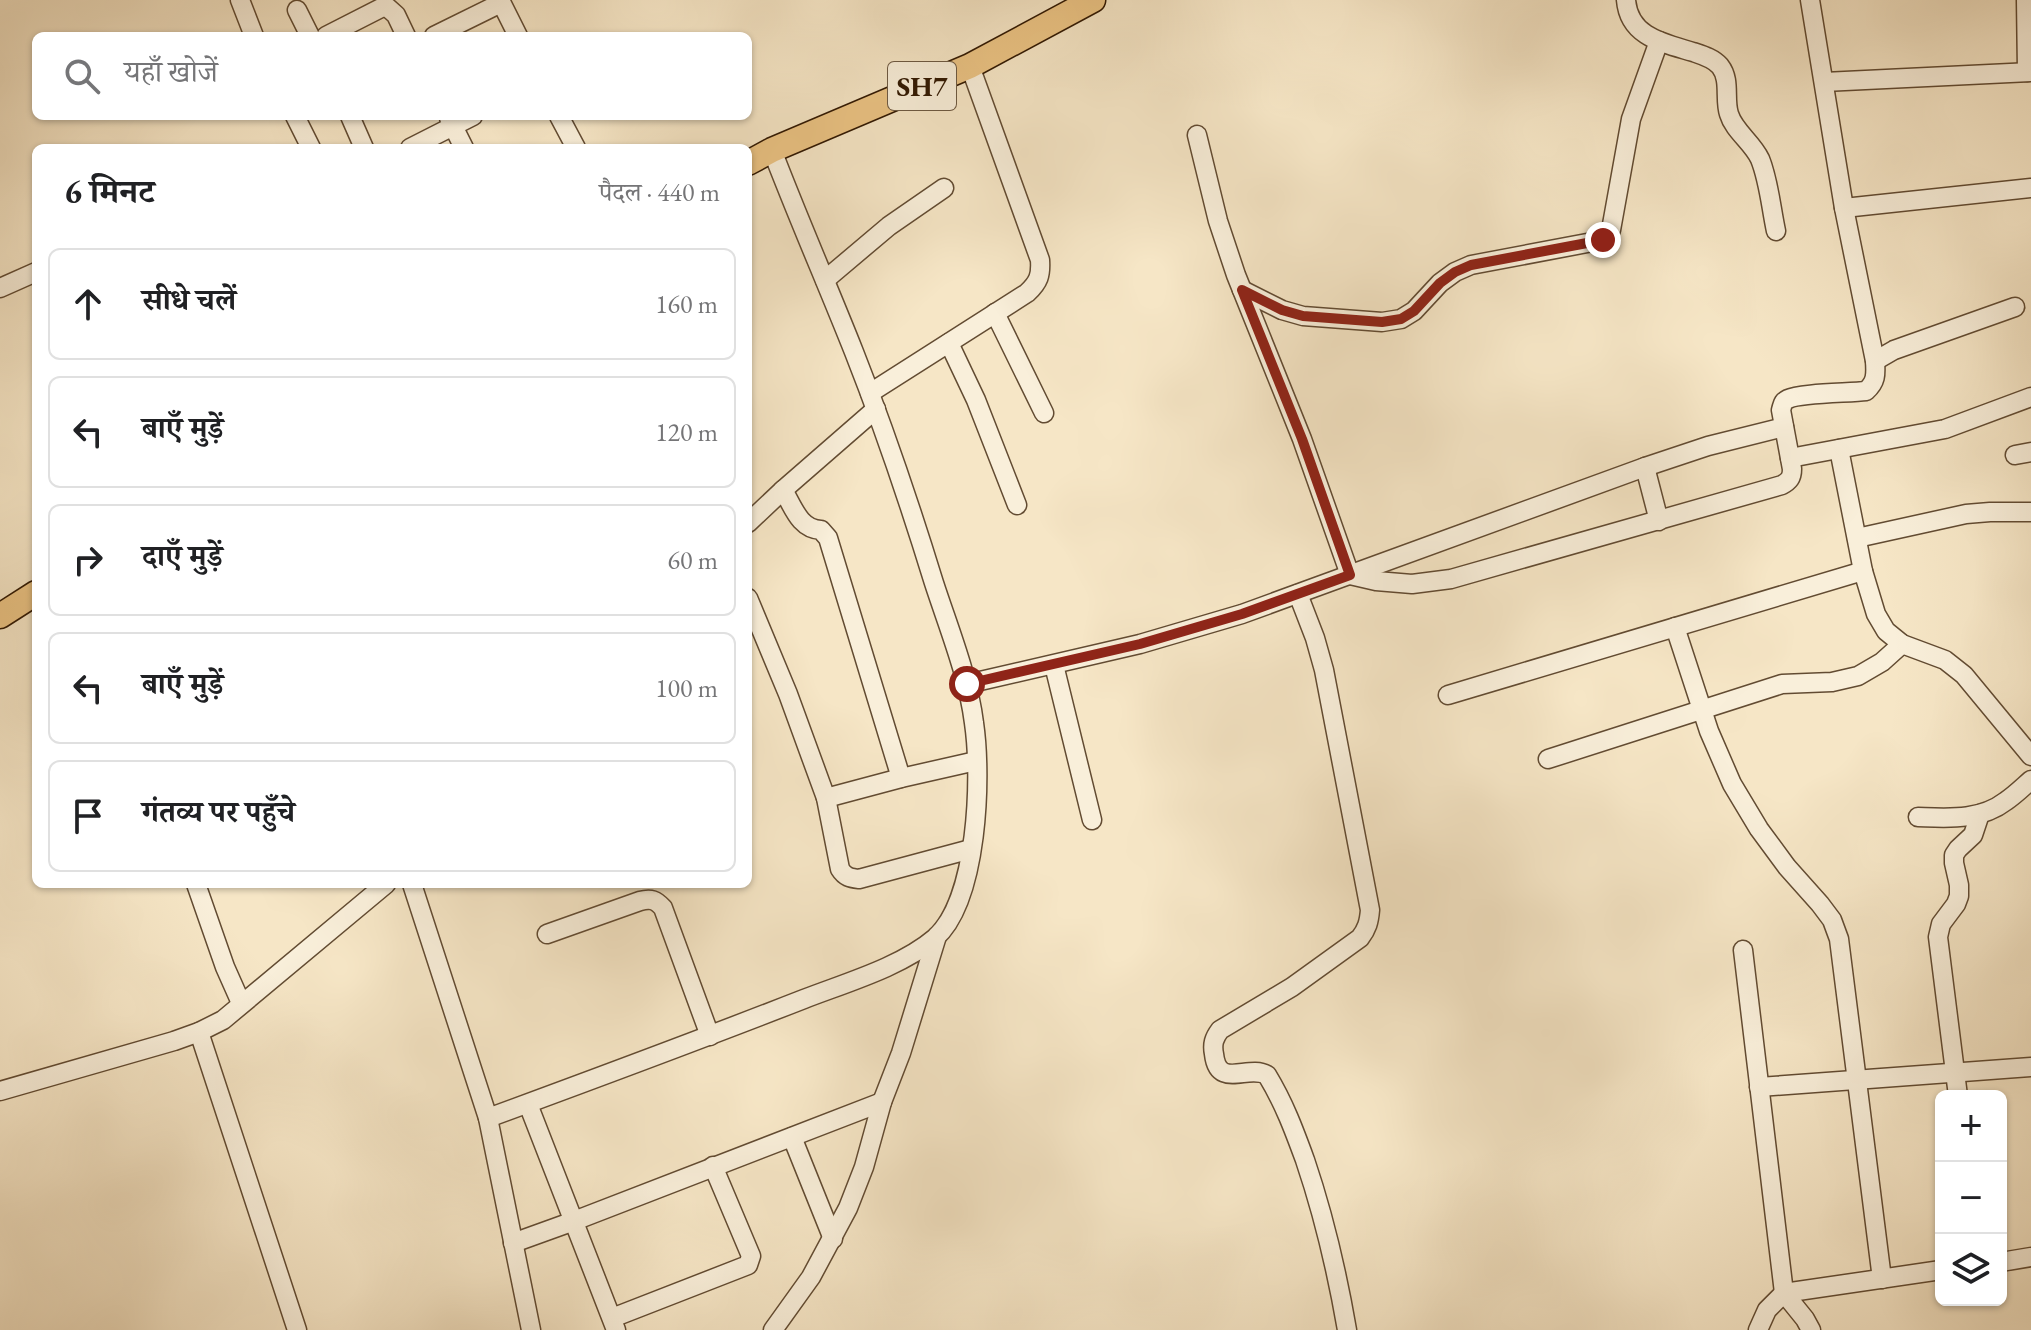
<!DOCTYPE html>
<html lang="hi">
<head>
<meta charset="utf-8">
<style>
  :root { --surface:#fff; --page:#f2f2f2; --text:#202124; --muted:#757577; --line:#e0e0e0 }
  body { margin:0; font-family:"EB Garamond","Noto Serif Devanagari",serif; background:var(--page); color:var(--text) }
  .controls { position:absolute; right:24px; bottom:24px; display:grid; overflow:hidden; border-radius:12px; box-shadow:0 2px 6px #0004 }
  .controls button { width:72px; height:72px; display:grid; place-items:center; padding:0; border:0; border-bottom:2px solid var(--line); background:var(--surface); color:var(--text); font:40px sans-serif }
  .stop { position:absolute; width:24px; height:24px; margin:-18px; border:6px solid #8f2418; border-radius:50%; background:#fff }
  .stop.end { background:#8f2418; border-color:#fff; box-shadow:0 2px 8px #0008 }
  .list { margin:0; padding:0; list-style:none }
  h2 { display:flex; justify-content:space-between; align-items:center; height:104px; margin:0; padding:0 32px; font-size:34px }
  h2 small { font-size:26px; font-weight:400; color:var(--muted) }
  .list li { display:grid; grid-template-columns:52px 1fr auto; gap:24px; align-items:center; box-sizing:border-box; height:112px; margin:0 16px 16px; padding:0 16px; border:2px solid var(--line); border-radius:12px }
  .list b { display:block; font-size:30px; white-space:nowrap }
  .list em { font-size:26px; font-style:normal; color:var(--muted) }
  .icon { flex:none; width:44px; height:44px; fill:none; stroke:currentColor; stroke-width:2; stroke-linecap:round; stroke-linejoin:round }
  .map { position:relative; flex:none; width:2031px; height:1330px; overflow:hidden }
  .search { position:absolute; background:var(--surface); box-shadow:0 2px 6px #0004; left:32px; top:32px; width:720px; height:88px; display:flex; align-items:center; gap:20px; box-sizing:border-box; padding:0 28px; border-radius:12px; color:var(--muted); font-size:30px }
  .panel { position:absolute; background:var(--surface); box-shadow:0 2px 6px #0004; left:32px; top:144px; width:720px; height:744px; border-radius:12px }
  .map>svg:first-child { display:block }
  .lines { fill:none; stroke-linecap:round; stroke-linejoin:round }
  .minor-casing { stroke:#624b32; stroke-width:21 }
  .major-casing { stroke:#301700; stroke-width:27 }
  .minor { stroke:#f9efda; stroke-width:18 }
  .major { stroke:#ebc383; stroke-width:24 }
  .route { stroke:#8f2418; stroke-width:10 }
  .labels { text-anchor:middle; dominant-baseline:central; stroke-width:8; stroke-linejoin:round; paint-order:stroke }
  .shield { fill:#f9efda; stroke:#6c5841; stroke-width:2 }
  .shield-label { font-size:28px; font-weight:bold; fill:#301700 }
</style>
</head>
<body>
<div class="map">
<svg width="2031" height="1330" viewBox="0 0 2031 1330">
  <rect width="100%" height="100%" fill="#f6e6c6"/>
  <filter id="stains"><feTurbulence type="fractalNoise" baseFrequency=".0025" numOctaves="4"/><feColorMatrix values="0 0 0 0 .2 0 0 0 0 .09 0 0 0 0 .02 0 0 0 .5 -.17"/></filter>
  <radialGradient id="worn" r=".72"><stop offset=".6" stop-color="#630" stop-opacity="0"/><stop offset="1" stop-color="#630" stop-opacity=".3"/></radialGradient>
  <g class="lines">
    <g class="minor-casing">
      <g id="minor">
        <path d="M 240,0 L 254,36"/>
        <path d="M 500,0 L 518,36"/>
        <path d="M 1626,0 C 1629,37 1663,43 1693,52 C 1702,55 1713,58 1720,66 C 1731,80 1724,99 1729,114 C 1734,131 1752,142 1760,159 C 1769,181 1771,208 1776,231"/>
        <path d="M 2026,0 L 2027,72"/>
        <path d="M 297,10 L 310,36"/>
        <path d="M 326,36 L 381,8 L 387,7 L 396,15 L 406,36"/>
        <path d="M 434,36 L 501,3"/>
        <path d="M 1824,82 L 2031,72"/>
        <path d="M 295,116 L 311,148"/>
        <path d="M 350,116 L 364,148"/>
        <path d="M 559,116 L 576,148"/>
        <path d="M 449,118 L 464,148"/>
        <path d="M 1197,135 L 1218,221 L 1236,275 L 1302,439 L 1350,575 L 1376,581 L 1412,584 L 1451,579 L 1782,485 C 1789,481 1792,478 1792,469 L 1781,410 C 1783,404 1782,402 1788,399 C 1800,393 1849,393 1866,391 C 1876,382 1876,375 1875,361 L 1844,208 L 1810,0"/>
        <path d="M 410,148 L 473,116"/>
        <path d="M 1844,208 L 2031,188"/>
        <path d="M 825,280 L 889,226 L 944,188"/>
        <path d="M 0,288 L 36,272"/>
        <path d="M 1242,290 L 1282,310 L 1303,316 L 1382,322 L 1401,319 L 1414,311 L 1440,283 L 1455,272 L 1471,265 L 1603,240 L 1611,230 L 1631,119 L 1659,41"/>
        <path d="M 995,313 L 1044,413"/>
        <path d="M 949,343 L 976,400 L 1017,505"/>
        <path d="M 1875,361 L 1894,350 L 2015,307"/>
        <path d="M 870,393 L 1027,293 C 1039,282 1041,275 1040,260 L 970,66"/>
        <path d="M 1839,449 L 1863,571 L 1876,614 L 1886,631 L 1902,644 L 1945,660 L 1964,675 L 2031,756"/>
        <path d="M 2015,455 L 2031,452"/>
        <path d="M 1790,458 L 1945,429 L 2031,397"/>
        <path d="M 1645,467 L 1659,521"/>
        <path d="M 783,490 C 793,506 799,529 821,530 L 828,538 L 901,778"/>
        <path d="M 748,523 L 783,490 L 876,409"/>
        <path d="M 1857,538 L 1966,514 L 1990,512 L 2031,512"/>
        <path d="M 1298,594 L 1315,638 L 1324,670 L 1370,910 C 1369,922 1367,929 1360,938 L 1292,987 L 1220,1030 C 1214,1038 1212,1044 1214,1054 C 1218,1090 1248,1064 1267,1075 C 1284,1103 1294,1130 1305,1160 C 1324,1216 1337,1272 1347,1330"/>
        <path d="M 748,598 L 788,694 L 826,798 L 840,869 C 845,877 850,878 859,879 L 971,849"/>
        <path d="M 1675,627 L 1709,731 L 1732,784 L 1759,829 L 1787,867 L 1820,904 L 1832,920 L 1839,939 L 1882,1279"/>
        <path d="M 1054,665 L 1092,820"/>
        <path d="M 967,684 L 1140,644 L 1242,614 L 1645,467 L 1708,446 L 1784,427"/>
        <path d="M 1448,695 L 1863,571"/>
        <path d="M 1548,759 L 1782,684 L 1832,682 L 1858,676 L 1882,662 L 1902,644"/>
        <path d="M 826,798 L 901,778 L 976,761"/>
        <path d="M 1918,817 C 1948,818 1980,821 2006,801 C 2015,795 2023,787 2031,780"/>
        <path d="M 196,884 L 225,967 L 241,1003"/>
        <path d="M 412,884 L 488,1118 L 531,1330"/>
        <path d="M 547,934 L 640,901 C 651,898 656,900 663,908 L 710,1036"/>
        <path d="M 1743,950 L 1784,1293 L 1805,1319 L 1811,1330"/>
        <path d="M 199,1032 L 297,1330"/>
        <path d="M 1759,1087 L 2031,1067"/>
        <path d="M 0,1091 L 174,1041 L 199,1032 L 223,1020 L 386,884"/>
        <path d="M 1958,1096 L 1938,937 L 1941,924 L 1956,904 L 1959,896 L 1959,885 L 1954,863 L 1954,855 L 1958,849 L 1973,835 L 1980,814"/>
        <path d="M 528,1104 L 616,1330"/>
        <path d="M 488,1118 C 594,1079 699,1040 804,999 C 845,983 901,967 935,938 C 978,900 982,777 974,723 C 968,675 949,629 934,583 C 910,505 884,428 854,352 C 827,284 798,218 772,150"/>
        <path d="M 792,1137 L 833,1239"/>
        <path d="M 513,1243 L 574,1221 L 882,1102"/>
        <path d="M 2001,1262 L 2031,1257"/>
        <path d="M 612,1318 L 748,1265 L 751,1256 L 713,1166"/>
        <path d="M 773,1330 L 811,1277 L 848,1208 L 864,1167 L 882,1102 L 901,1053 L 937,936"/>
        <path d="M 1758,1330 L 1767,1310 L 1784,1293 L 1941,1270"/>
      </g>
    </g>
    <g class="major-casing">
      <g id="major">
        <path d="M 748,163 L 772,150 L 970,66 L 1093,0"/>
        <path d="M 0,616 L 36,593"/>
      </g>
    </g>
    <use href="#minor" class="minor"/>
    <use href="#major" class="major"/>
  </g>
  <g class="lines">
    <path class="route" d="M 967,684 L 1140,644 L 1242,614 L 1350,575 L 1302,439 L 1242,290 L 1282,310 L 1303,316 L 1382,322 L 1401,319 L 1414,311 L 1440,283 L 1455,272 L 1471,265 L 1603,240"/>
  </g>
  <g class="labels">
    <rect class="shield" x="888" y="62" width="68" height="48" rx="6"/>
    <g class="shield-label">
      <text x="922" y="86">SH7</text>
    </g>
  </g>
  <rect width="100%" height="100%" filter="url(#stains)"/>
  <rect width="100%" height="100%" fill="url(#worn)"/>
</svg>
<div class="controls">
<button>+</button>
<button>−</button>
<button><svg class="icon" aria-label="layers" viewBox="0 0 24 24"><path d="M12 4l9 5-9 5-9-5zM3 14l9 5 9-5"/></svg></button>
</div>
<div class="stop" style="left:967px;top:684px"></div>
<div class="stop end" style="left:1603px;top:240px"></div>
<div class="search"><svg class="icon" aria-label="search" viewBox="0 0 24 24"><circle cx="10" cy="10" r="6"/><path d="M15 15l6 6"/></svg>यहाँ खोजें</div>
<section class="panel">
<h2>6 मिनट<small>पैदल · 440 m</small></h2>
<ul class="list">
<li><svg class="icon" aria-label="ahead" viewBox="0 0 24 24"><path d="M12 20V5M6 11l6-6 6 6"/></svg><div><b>सीधे चलें</b></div><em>160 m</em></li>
<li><svg class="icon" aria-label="left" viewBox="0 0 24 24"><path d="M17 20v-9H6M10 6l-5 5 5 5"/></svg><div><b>बाएँ मुड़ें</b></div><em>120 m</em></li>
<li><svg class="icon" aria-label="right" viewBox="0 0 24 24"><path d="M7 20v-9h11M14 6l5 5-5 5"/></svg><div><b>दाएँ मुड़ें</b></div><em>60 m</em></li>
<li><svg class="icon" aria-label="left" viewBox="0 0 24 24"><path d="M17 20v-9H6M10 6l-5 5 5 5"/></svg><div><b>बाएँ मुड़ें</b></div><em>100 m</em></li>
<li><svg class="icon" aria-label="arrive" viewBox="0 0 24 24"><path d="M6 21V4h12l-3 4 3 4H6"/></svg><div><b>गंतव्य पर पहुँचे</b></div></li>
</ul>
</section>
</div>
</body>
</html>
